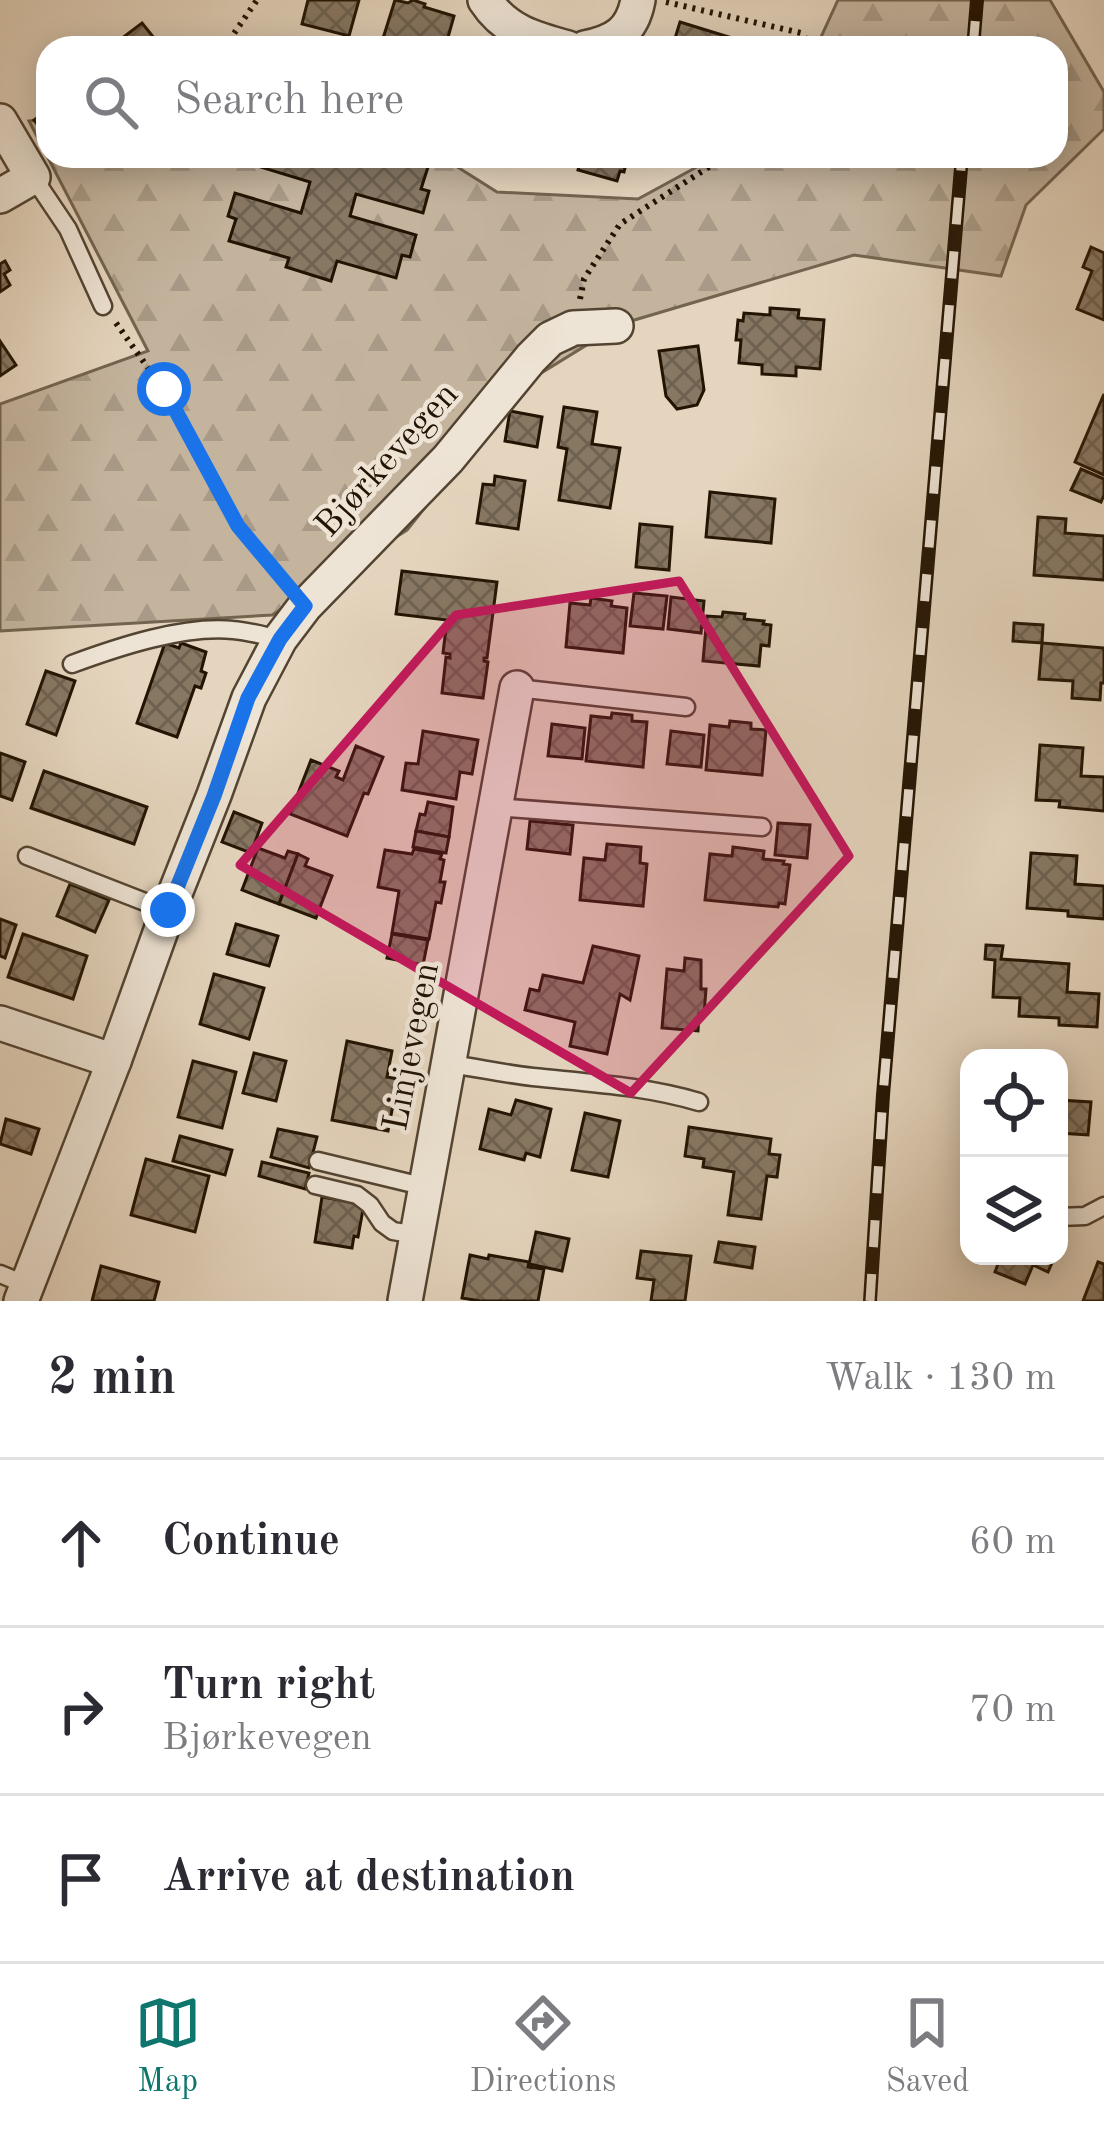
<!DOCTYPE html>
<html lang="en">
<head>
<meta charset="utf-8">
<style>
  :root { --surface:#fff; --page:#f2f2f3; --text:#2b2b33; --muted:#7c7c81; --line:#e1e1e2; --accent:#0f766e }
  body { margin:0; font-family:"Old Standard TT",serif; background:var(--page); color:var(--text) }
  .controls { position:absolute; right:36px; bottom:36px; display:grid; overflow:hidden; border-radius:24px; box-shadow:0 6px 30px #0003 }
  .controls button { width:108px; height:108px; display:grid; place-items:center; padding:0; border:0; border-bottom:3px solid var(--line); background:var(--surface); color:var(--text); font:60px sans-serif }
  .stop { position:absolute; width:36px; height:36px; margin:-27px; border:9px solid #1a73e8; border-radius:50%; background:#fff }
  .stop.end { background:#1a73e8; border-color:#fff; box-shadow:0 3px 12px #0008 }
  .list { margin:0; padding:0; list-style:none }
  h2 { display:flex; justify-content:space-between; align-items:center; height:156px; margin:0; padding:0 48px; font-size:51px }
  h2 small { font-size:39px; font-weight:400; color:var(--muted) }
  .list li { display:grid; grid-template-columns:78px 1fr auto; gap:36px; align-items:center; box-sizing:border-box; height:168px; padding:0 48px; border-top:3px solid var(--line) }
  .list b { display:block; font-size:45px; white-space:nowrap }
  .list p { margin:0; font-size:39px; white-space:nowrap; color:var(--muted) }
  .list em { font-size:39px; font-style:normal; color:var(--muted) }
  .icon { flex:none; width:66px; height:66px; fill:none; stroke:currentColor; stroke-width:2; stroke-linecap:round; stroke-linejoin:round }
  .map { position:relative; flex:none; width:1104px; height:1301px; overflow:hidden }
  .search { position:absolute; background:var(--surface); box-shadow:0 6px 30px #0003; left:36px; right:36px; top:36px; height:132px; display:flex; align-items:center; gap:30px; box-sizing:border-box; padding:0 42px; border-radius:36px; color:var(--muted); font-size:45px }
  .sheet { height:660px; background:var(--surface) }
  nav { display:flex; justify-content:space-around; align-items:center; box-sizing:border-box; height:168px; border-top:3px solid var(--line); background:var(--surface); font-size:33px; color:var(--muted) }
  nav a { display:grid; justify-items:center; gap:6px }
  nav .on { color:var(--accent) }
  .map>svg:first-child { display:block }
  .forest { fill:url(#forest-firs); stroke:#736450; stroke-width:3 }
  .building { fill:url(#building-cross-hatch); stroke:#221303; stroke-width:3 }
  .lines { fill:none; stroke-linecap:round; stroke-linejoin:round }
  .service-casing { stroke:#534432; stroke-width:21 }
  .minor-casing { stroke:#534432; stroke-width:38 }
  .path { stroke:#221303; stroke-width:6; stroke-dasharray:3 6; stroke-linecap:butt }
  .service { stroke:#eee4d5; stroke-width:16 }
  .minor { stroke:#eee4d5; stroke-width:33 }
  .rail-casing { stroke:#221303; stroke-width:14 }
  .rail { stroke:#eee4d5; stroke-width:9; stroke-dasharray:27; stroke-linecap:butt }
  .route { stroke:#1a73e8; stroke-width:15 }
  .marked { fill:#c2185b; fill-opacity:0.2; stroke:#c2185b; stroke-width:9; stroke-linejoin:round }
  .labels { text-anchor:middle; dominant-baseline:central; stroke-width:9; stroke-linejoin:round; paint-order:stroke }
  .street-label { font-size:36px; fill:#221303; stroke:#eee4d5 }
</style>
</head>
<body>
<div class="map">
<svg width="1104" height="1301" viewBox="0 0 1104 1301">
  <defs>
    <pattern id="forest-firs" width="22" height="20" patternUnits="userSpaceOnUse" patternTransform="scale(3)"><rect width="22" height="20" fill="#c4b49e"/><path d="M5 1l3.5 6h-7zM16 11l3.5 6h-7z" fill="#a89a86"/></pattern>
    <pattern id="building-cross-hatch" width="8" height="8" patternUnits="userSpaceOnUse" patternTransform="scale(3)"><rect width="8" height="8" fill="#877864"/><path d="M0 0l8 8M0 8l8-8" fill="none" stroke="#6e6150"/></pattern>
  </defs>
  <rect width="100%" height="100%" fill="#e5d5be"/>
  <filter id="stains"><feTurbulence type="fractalNoise" baseFrequency=".00167" numOctaves="4"/><feColorMatrix values="0 0 0 0 .2 0 0 0 0 .09 0 0 0 0 .02 0 0 0 .5 -.17"/></filter>
  <radialGradient id="worn" r=".72"><stop offset=".6" stop-color="#630" stop-opacity="0"/><stop offset="1" stop-color="#630" stop-opacity=".3"/></radialGradient>
  <path class="forest" d="M 838,0 L 1050,0 L 1104,92 L 1104,129 L 1026,205 L 1001,276 L 854,255 L 621,324 L 525,383 L 407,530 L 272,615 L 0,631 L 0,404 L 148,351 L 29,121 L 48,119 L 48,156 L 440,156 L 497,192 L 638,199 L 717,156 L 1056,156 L 1056,48 L 816,48 Z"/>
  <g class="building">
    <path d="M 308,0 L 359,0 L 349,36 L 302,24 Z"/>
    <path d="M 395,0 L 408,3 L 413,0 L 425,4 L 424,7 L 454,16 L 445,48 L 380,48 Z"/>
    <path d="M 680,22 L 758,46 L 757,48 L 672,48 Z"/>
    <path d="M 142,23 L 162,48 L 109,48 Z"/>
    <path d="M 48,110 L 48,138 L 34,120 Z"/>
    <path d="M 246,156 L 391,156 L 428,167 L 421,189 L 429,191 L 423,213 L 356,194 L 350,216 L 416,235 L 410,257 L 402,255 L 396,278 L 337,261 L 331,281 L 286,267 L 289,258 L 229,241 L 236,219 L 228,216 L 235,193 L 301,213 L 310,182 L 244,162 Z"/>
    <path d="M 570,156 L 628,156 L 624,172 L 620,171 L 617,181 L 578,170 L 581,159 Z"/>
    <path d="M 1091,247 L 1104,253 L 1104,320 L 1077,309 L 1092,271 L 1083,267 Z"/>
    <path d="M 5,261 L 10,270 L 4,274 L 10,285 L 0,292 L 0,264 Z"/>
    <path d="M 770,308 L 799,310 L 798,318 L 824,320 L 820,369 L 796,367 L 796,376 L 762,374 L 762,365 L 739,363 L 741,340 L 736,340 L 738,320 L 743,321 L 744,313 L 770,315 Z"/>
    <path d="M 0,341 L 16,365 L 0,376 Z"/>
    <path d="M 698,346 L 704,390 L 697,405 L 677,409 L 666,396 L 659,351 Z"/>
    <path d="M 1104,394 L 1104,475 L 1075,462 Z"/>
    <path d="M 564,407 L 597,412 L 592,444 L 620,448 L 610,508 L 559,500 L 567,449 L 558,447 Z"/>
    <path d="M 510,411 L 542,417 L 537,447 L 505,441 Z"/>
    <path d="M 1081,469 L 1104,479 L 1104,495 L 1101,502 L 1071,490 Z"/>
    <path d="M 495,476 L 525,481 L 518,529 L 477,523 L 483,484 L 494,485 Z"/>
    <path d="M 710,492 L 775,499 L 771,543 L 706,537 Z"/>
    <path d="M 1038,517 L 1066,519 L 1065,533 L 1104,536 L 1104,580 L 1034,575 Z"/>
    <path d="M 640,524 L 672,527 L 669,570 L 636,567 Z"/>
    <path d="M 402,571 L 497,582 L 487,658 L 484,658 L 484,661 L 488,662 L 483,698 L 442,693 L 446,657 L 450,658 L 450,654 L 443,653 L 447,620 L 396,614 Z"/>
    <path d="M 634,593 L 667,596 L 663,629 L 630,626 Z"/>
    <path d="M 671,597 L 704,601 L 701,633 L 668,629 Z"/>
    <path d="M 591,598 L 612,601 L 611,606 L 627,608 L 623,653 L 566,647 L 570,603 L 590,605 Z"/>
    <path d="M 723,612 L 745,614 L 744,619 L 764,621 L 763,624 L 771,625 L 769,646 L 761,645 L 759,666 L 703,661 L 707,616 L 722,617 Z"/>
    <path d="M 1014,623 L 1043,625 L 1042,643 L 1013,641 Z"/>
    <path d="M 165,643 L 179,648 L 181,643 L 206,652 L 201,671 L 206,673 L 201,688 L 195,686 L 177,737 L 137,723 Z"/>
    <path d="M 1042,643 L 1104,648 L 1104,683 L 1101,683 L 1100,700 L 1072,698 L 1073,681 L 1039,679 Z"/>
    <path d="M 46,671 L 75,681 L 56,735 L 27,724 Z"/>
    <path d="M 612,713 L 632,715 L 632,721 L 647,722 L 643,767 L 586,761 L 591,716 L 611,718 Z"/>
    <path d="M 730,721 L 751,723 L 751,729 L 766,730 L 762,775 L 706,770 L 710,725 L 729,727 Z"/>
    <path d="M 552,724 L 585,728 L 582,759 L 548,756 Z"/>
    <path d="M 423,731 L 478,740 L 472,774 L 460,772 L 456,799 L 402,790 L 406,763 L 418,764 Z"/>
    <path d="M 671,731 L 704,735 L 701,767 L 667,764 Z"/>
    <path d="M 1040,745 L 1083,748 L 1081,776 L 1104,777 L 1104,811 L 1059,807 L 1060,801 L 1036,800 Z"/>
    <path d="M 356,746 L 383,757 L 368,794 L 364,793 L 347,836 L 290,814 L 311,760 L 339,771 L 336,777 L 343,780 Z"/>
    <path d="M 0,753 L 25,762 L 12,800 L 0,796 Z"/>
    <path d="M 44,771 L 147,807 L 134,844 L 31,808 Z"/>
    <path d="M 428,802 L 453,807 L 449,837 L 416,831 L 420,814 L 425,815 Z"/>
    <path d="M 234,812 L 262,823 L 251,853 L 222,842 Z"/>
    <path d="M 530,821 L 573,825 L 570,854 L 527,849 Z"/>
    <path d="M 778,823 L 810,825 L 807,858 L 775,855 Z"/>
    <path d="M 416,831 L 449,837 L 446,853 L 413,847 Z"/>
    <path d="M 607,844 L 641,847 L 640,863 L 647,864 L 643,906 L 580,900 L 584,858 L 605,860 Z"/>
    <path d="M 733,847 L 764,851 L 763,859 L 784,861 L 783,864 L 790,865 L 785,904 L 779,903 L 778,907 L 705,900 L 710,854 L 732,856 Z"/>
    <path d="M 258,848 L 285,858 L 288,851 L 298,854 L 279,904 L 242,890 Z"/>
    <path d="M 414,849 L 442,854 L 440,859 L 444,860 L 440,882 L 445,882 L 441,903 L 436,902 L 429,939 L 392,933 L 399,891 L 378,887 L 385,850 L 412,854 Z"/>
    <path d="M 1031,853 L 1077,856 L 1075,884 L 1104,886 L 1104,919 L 1068,916 L 1068,911 L 1027,908 Z"/>
    <path d="M 298,854 L 308,859 L 305,866 L 332,876 L 316,918 L 279,904 Z"/>
    <path d="M 70,884 L 109,900 L 95,932 L 57,916 Z"/>
    <path d="M 0,919 L 16,925 L 5,958 L 0,956 Z"/>
    <path d="M 236,924 L 278,936 L 269,966 L 227,954 Z"/>
    <path d="M 23,934 L 87,956 L 73,999 L 8,977 Z"/>
    <path d="M 392,934 L 428,940 L 423,965 L 387,958 Z"/>
    <path d="M 986,945 L 1003,946 L 1001,959 L 1069,964 L 1067,992 L 1099,994 L 1097,1027 L 1059,1025 L 1059,1018 L 1019,1016 L 1020,998 L 993,997 L 995,960 L 985,959 Z"/>
    <path d="M 593,946 L 639,956 L 630,1000 L 620,994 L 607,1054 L 570,1046 L 575,1022 L 525,1010 L 530,989 L 539,991 L 543,975 L 583,983 Z"/>
    <path d="M 685,958 L 701,960 L 701,989 L 706,989 L 704,1015 L 699,1014 L 698,1031 L 662,1028 L 667,969 L 684,971 Z"/>
    <path d="M 214,974 L 264,988 L 249,1039 L 200,1024 Z"/>
    <path d="M 347,1041 L 392,1051 L 387,1077 L 398,1079 L 388,1131 L 332,1120 Z"/>
    <path d="M 981,1052 L 1013,1055 L 1013,1058 L 980,1058 Z"/>
    <path d="M 254,1053 L 286,1061 L 276,1101 L 243,1093 Z"/>
    <path d="M 193,1061 L 236,1072 L 222,1128 L 178,1117 Z"/>
    <path d="M 1059,1072 L 1061,1072 L 1059,1100 L 1091,1102 L 1088,1135 L 1059,1133 Z"/>
    <path d="M 516,1100 L 551,1109 L 540,1157 L 526,1153 L 524,1160 L 480,1149 L 489,1109 L 511,1115 Z"/>
    <path d="M 585,1113 L 620,1121 L 608,1177 L 572,1170 Z"/>
    <path d="M 6,1119 L 39,1129 L 31,1154 L 0,1144 Z"/>
    <path d="M 689,1127 L 771,1139 L 769,1154 L 780,1155 L 777,1177 L 767,1176 L 761,1219 L 728,1215 L 734,1172 L 703,1167 L 704,1159 L 685,1156 Z"/>
    <path d="M 278,1129 L 317,1137 L 309,1168 L 271,1157 Z"/>
    <path d="M 180,1136 L 232,1150 L 225,1175 L 173,1161 Z"/>
    <path d="M 146,1159 L 209,1176 L 195,1232 L 131,1215 Z"/>
    <path d="M 262,1162 L 309,1173 L 305,1189 L 259,1176 Z"/>
    <path d="M 322,1197 L 364,1204 L 358,1237 L 354,1236 L 352,1248 L 315,1242 Z"/>
    <path d="M 536,1232 L 569,1239 L 562,1271 L 529,1264 Z"/>
    <path d="M 719,1242 L 755,1247 L 752,1268 L 715,1262 Z"/>
    <path d="M 641,1251 L 691,1256 L 685,1301 L 651,1301 L 654,1280 L 637,1278 Z"/>
    <path d="M 470,1255 L 488,1259 L 489,1255 L 529,1262 L 528,1267 L 544,1269 L 538,1301 L 480,1301 L 462,1298 Z"/>
    <path d="M 1001,1256 L 1055,1256 L 1048,1272 L 1033,1265 L 1025,1284 L 995,1272 Z"/>
    <path d="M 1098,1262 L 1104,1264 L 1104,1301 L 1083,1301 Z"/>
    <path d="M 101,1266 L 159,1282 L 154,1301 L 92,1301 Z"/>
  </g>
  <g class="lines">
    <g class="service-casing">
      <g id="service">
        <path d="M 33,177 L 68,229 L 103,306"/>
        <path d="M 72,664 C 118,647 184,625 233,630 C 248,631 265,636 280,639"/>
        <path d="M 517,688 L 686,707"/>
        <path d="M 496,807 L 762,827"/>
        <path d="M 27,856 L 168,911"/>
        <path d="M 450,1064 C 478,1068 506,1074 533,1077 C 590,1083 645,1086 699,1102"/>
        <path d="M 318,1161 L 426,1187"/>
        <path d="M 315,1185 L 357,1195 L 370,1205 L 382,1223 L 393,1231 L 417,1235"/>
        <path d="M 1059,1217 L 1085,1216 L 1104,1206"/>
        <path d="M 0,1274 L 27,1285"/>
      </g>
    </g>
    <g class="minor-casing">
      <g id="minor">
        <path d="M 485,0 C 505,31 534,39 568,48"/>
        <path d="M 585,48 C 615,42 632,32 638,0"/>
        <path d="M 0,121 L 33,177 L 0,196"/>
        <path d="M 0,1023 L 114,1061"/>
        <path d="M 21,1301 L 114,1061 L 168,911 L 214,795 L 249,698 L 280,639 L 305,606 L 448,459 L 531,358 L 550,339 L 573,328 L 616,326"/>
        <path d="M 405,1301 L 517,688"/>
      </g>
    </g>
    <g class="path">
      <path d="M 666,2 L 801,33 L 814,48"/>
      <path d="M 224,48 L 257,0"/>
      <path d="M 580,299 L 584,279 L 620,224 L 726,156"/>
      <path d="M 116,323 L 163,389 L 238,526 L 285,583"/>
    </g>
    <use href="#service" class="service"/>
    <use href="#minor" class="minor"/>
    <g class="rail-casing">
      <g id="rail">
        <path d="M 973,48 L 977,0"/>
        <path d="M 870,1301 L 883,1095 L 962,156"/>
      </g>
    </g>
    <use href="#rail" class="rail"/>
  </g>
  <g class="lines">
    <path class="route" d="M 164,389 L 238,526 L 305,606 L 280,639 L 248,698 L 214,796 L 168,910"/>
  </g>
  <path class="marked" d="M 679,581 L 849,856 L 631,1093 L 240,865 L 456,615 Z"/>
  <g class="labels">
    <g class="street-label">
      <text transform="translate(388 461) rotate(-48)">Bjørkevegen</text>
      <text transform="translate(413 1047) rotate(-79)">Linjevegen</text>
    </g>
  </g>
  <rect width="100%" height="100%" filter="url(#stains)"/>
  <rect width="100%" height="100%" fill="url(#worn)"/>
</svg>
<div class="controls">
<button><svg class="icon" aria-label="locate" viewBox="0 0 24 24"><circle cx="12" cy="12" r="6"/><path d="M12 2v4M12 18v4M2 12h4M18 12h4"/></svg></button>
<button><svg class="icon" aria-label="layers" viewBox="0 0 24 24"><path d="M12 4l9 5-9 5-9-5zM3 14l9 5 9-5"/></svg></button>
</div>
<div class="stop" style="left:164px;top:389px"></div>
<div class="stop end" style="left:168px;top:910px"></div>
<div class="search"><svg class="icon" aria-label="search" viewBox="0 0 24 24"><circle cx="10" cy="10" r="6"/><path d="M15 15l6 6"/></svg>Search here</div>
</div>
<section class="sheet">
<h2>2 min<small>Walk · 130 m</small></h2>
<ul class="list">
<li><svg class="icon" aria-label="ahead" viewBox="0 0 24 24"><path d="M12 20V5M6 11l6-6 6 6"/></svg><div><b>Continue</b></div><em>60 m</em></li>
<li><svg class="icon" aria-label="right" viewBox="0 0 24 24"><path d="M7 20v-9h11M14 6l5 5-5 5"/></svg><div><b>Turn right</b><p>Bjørkevegen</p></div><em>70 m</em></li>
<li><svg class="icon" aria-label="arrive" viewBox="0 0 24 24"><path d="M6 21V4h12l-3 4 3 4H6"/></svg><div><b>Arrive at destination</b></div></li>
</ul>
</section>
<nav>
<a class="on"><svg class="icon" aria-label="map" viewBox="0 0 24 24"><path d="M3 6l6-2 6 2 6-2v14l-6 2-6-2-6 2zM9 4v14M15 6v14"/></svg>Map</a>
<a><svg class="icon" aria-label="directions" viewBox="0 0 24 24"><path d="M12 3l9 9-9 9-9-9zM9 14v-3h6M13 9l2 2-2 2"/></svg>Directions</a>
<a><svg class="icon" aria-label="saved" viewBox="0 0 24 24"><path d="M7 4h10v16l-5-4-5 4z"/></svg>Saved</a>
</nav>
</body>
</html>
